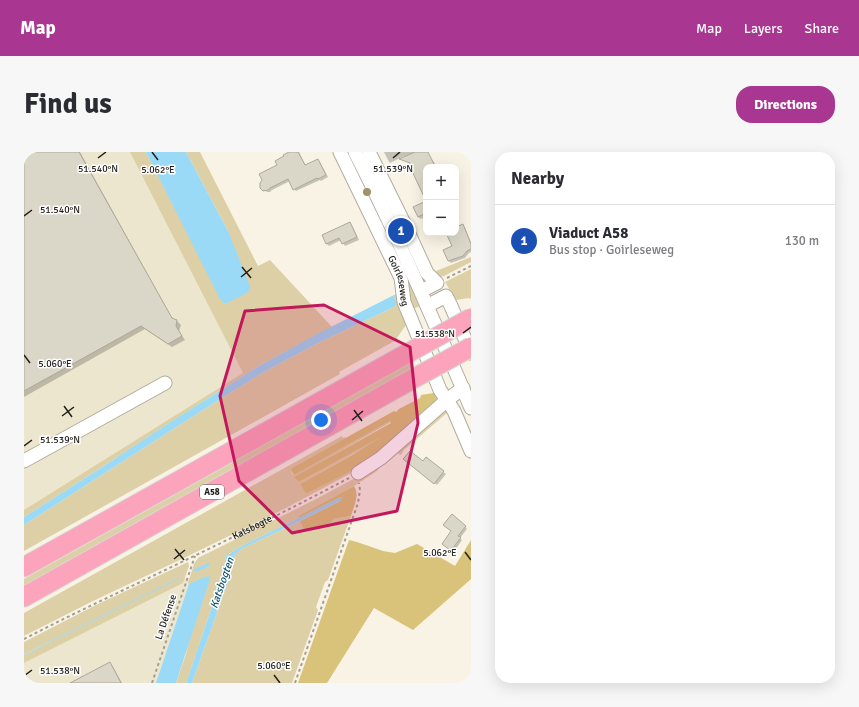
<!DOCTYPE html>
<html lang="en">
<head>
<meta charset="utf-8">
<style>
  :root { --surface:#fff; --page:#f7f7f7; --text:#2b2b33; --muted:#7c7c81; --line:#e1e1e2; --accent:#a93791 }
  body { margin:0; font-family:Signika,sans-serif; background:var(--page); color:var(--text) }
  .controls { position:absolute; right:12px; top:12px; display:grid; overflow:hidden; border-radius:8px; box-shadow:0 4px 16px #0002 }
  .controls button { width:36px; height:36px; display:grid; place-items:center; padding:0; border:0; border-bottom:1px solid var(--line); background:var(--surface); color:var(--text); font:20px sans-serif }
  .you { position:absolute; left:297px; top:268px; width:14px; height:14px; margin:-10px; border:3px solid #fff; border-radius:50%; background:#1a73e8; box-shadow:0 0 0 6px #1a73e833 }
  .badge { display:grid; place-items:center; width:26px; height:26px; border-radius:50%; background:var(--accent); color:#fff; font-size:13px; font-weight:700 }
  .pin { position:absolute; translate:-50% -50%; border:2px solid #fff; box-shadow:0 1px 4px #0006 }
  .list { margin:0; padding:0; list-style:none }
  h2 { display:flex; justify-content:space-between; align-items:center; height:52px; margin:0; padding:0 16px; font-size:17px }
  h2 small { font-size:13px; font-weight:400; color:var(--muted) }
  .list li { display:grid; grid-template-columns:26px 1fr auto; gap:12px; align-items:center; box-sizing:border-box; height:72px; padding:0 16px; border-top:1px solid var(--line) }
  .list b { display:block; font-size:15px; white-space:nowrap }
  .list p { margin:0; font-size:13px; white-space:nowrap; color:var(--muted) }
  .list em { font-size:13px; font-style:normal; color:var(--muted) }
  .map { position:relative; flex:none; width:447px; height:531px; overflow:hidden; border-radius:16px }
  header { display:flex; align-items:center; gap:24px; box-sizing:border-box; height:56px; padding:0 20px; background:var(--accent); color:#fff }
  header strong { font-size:19px }
  nav { display:flex; gap:22px; margin-inline-start:auto; font-size:14px }
  .intro { display:flex; align-items:center; justify-content:space-between; box-sizing:border-box; height:96px; padding:0 24px }
  h1 { margin:0; font-size:28px }
  .button { padding:10px 18px; border-radius:16px; background:var(--accent); color:#fff; font-size:14px; font-weight:700 }
  main { display:flex; gap:24px; padding:0 24px }
  aside { flex:1; background:var(--surface); border-radius:16px; box-shadow:0 4px 16px #0002 }
  .map>svg:first-child { display:block }
  .built { fill:#ede6cf }
  .green { fill:#ded0a6 }
  .forest { fill:#d9c27a }
  .water { fill:#9adaf7 }
  .shadow { fill:#0003 }
  .lines { fill:none; stroke-linecap:round; stroke-linejoin:round }
  .stream { stroke:#9adaf7; stroke-width:3.5 }
  .building { fill:#dbd7c8; stroke:#aca89a }
  .minor-casing { stroke:#b1ac9e; stroke-width:15 }
  .highway-casing { stroke:#d7d7d6; stroke-width:21 }
  .path { stroke:#a39f94; stroke-width:2; stroke-dasharray:3 3; stroke-linecap:butt }
  .minor { stroke:#fff; stroke-width:13 }
  .highway { stroke:#fca4bb; stroke-width:19 }
  .highway-bridge-casing { stroke:#d7d7d6; stroke-width:21; stroke-linecap:butt }
  .highway-bridge { stroke:#fca4bb; stroke-width:19 }
  .tree { fill:#9e936c }
  .marked { fill:#c2185b; fill-opacity:0.2; stroke:#c2185b; stroke-width:3; stroke-linejoin:round }
  .ticks { fill:none; stroke:#211f1a; stroke-width:1.5 }
  .labels { text-anchor:middle; dominant-baseline:central; stroke-width:3; stroke-linejoin:round; paint-order:stroke }
  .shield { fill:#fff; stroke:#64625f; stroke-width:1 }
  .shield-label { font-size:9px; font-weight:bold; fill:#211f1a }
  .street-label { font-size:10px; fill:#211f1a; stroke:#fff }
  .water-label { font-size:11px; font-style:italic; fill:#10546d; stroke:#fff }
  .ticks-label { font-size:10px; text-anchor:middle; fill:#211f1a; stroke:#fff; stroke-width:3; stroke-linejoin:round; paint-order:stroke }
</style>
</head>
<body>
<header>
<strong>Map</strong>
<nav><a>Map</a><a>Layers</a><a>Share</a></nav>
</header>
<div class="intro"><h1>Find us</h1><a class="button">Directions</a></div>
<main>
<div class="map">
<svg width="447" height="531" viewBox="0 0 447 531">
  <rect width="100%" height="100%" fill="#f8f3e4"/>
  <g class="built">
    <path d="M 0,0 L 111,0 L 230,224 L 0,361 Z"/>
    <path d="M 151,423 L 179,432 L 142,531 L 0,531 L 0,504 Z"/>
  </g>
  <g class="green">
    <path d="M 106,0 L 122,0 L 199,150 L 203,151 L 204,79 L 162,0 L 176,0 L 234,114 L 246,108 L 308,175 L 257,202 L 233,215 L 131,280 L 80,314 L 0,365 L 0,358 L 219,221 Z"/>
    <path d="M 370,96 L 397,154 L 388,157 L 367,97 Z"/>
    <path d="M 447,105 L 447,110 L 420,124 L 414,125 L 412,119 Z"/>
    <path d="M 447,117 L 447,146 L 445,147 L 445,146 L 432,148 L 421,130 Z"/>
    <path d="M 373,142 L 377,160 L 382,173 L 373,186 L 374,187 L 315,220 L 316,222 L 0,399 L 0,373 L 171,263 L 238,221 L 294,191 L 370,155 L 371,148 L 370,143 Z"/>
    <path d="M 386,211 L 389,216 L 0,434 L 0,427 Z"/>
    <path d="M 410,241 L 414,250 L 333,318 L 264,355 L 162,405 L 69,449 L 0,484 L 0,461 L 318,284 L 319,286 L 321,285 L 322,286 L 266,317 L 269,323 L 366,269 L 367,270 L 271,325 L 275,330 L 364,281 L 340,296 L 276,332 L 282,342 L 300,333 L 411,244 Z"/>
    <path d="M 420,259 L 424,260 L 380,298 L 377,303 L 374,302 L 377,296 L 357,314 L 353,319 L 330,334 L 274,364 L 275,366 L 216,395 L 202,404 L 198,425 L 162,531 L 152,531 L 162,502 L 181,425 L 165,432 L 164,431 L 170,412 L 174,406 L 294,346 L 346,318 Z"/>
    <path d="M 327,364 L 304,428 L 301,430 L 292,455 L 294,458 L 268,531 L 168,531 L 205,427 L 211,401 L 217,397 L 276,369 L 279,377 L 309,367 Z"/>
    <path d="M 164,410 L 165,414 L 159,431 L 0,511 L 0,503 L 155,427 L 0,502 L 0,490 L 74,452 Z"/>
  </g>
  <g class="forest">
    <path d="M 410,241 L 412,247 L 410,253 L 386,275 L 340,312 L 300,333 L 282,342 L 276,332 L 330,302 L 357,285 L 275,330 L 270,325 L 367,271 L 366,269 L 270,323 L 266,317 L 370,259 L 372,260 L 375,257 L 396,246 L 397,243 Z"/>
    <path d="M 330,334 C 336,343 330,354 327,364 L 309,367 C 304,376 289,376 279,377 L 276,369 L 316,349 L 317,345 L 275,366 L 274,364 Z"/>
    <path d="M 325,388 L 333,390 L 359,399 L 371,401 L 393,392 L 431,414 L 447,388 L 447,427 L 389,478 L 350,456 L 303,531 L 274,531 Z"/>
  </g>
  <g class="water">
    <path d="M 122,0 L 162,0 L 204,79 L 226,134 L 226,138 L 223,141 L 203,151 L 200,151 L 197,149 Z"/>
    <path d="M 370,143 L 372,152 L 370,155 L 294,191 L 238,221 L 171,263 L 0,373 L 0,365 L 80,314 L 131,280 L 233,215 L 295,181 Z"/>
    <path d="M 317,345 L 318,347 L 316,349 L 276,369 L 217,397 L 211,402 L 205,427 L 168,531 L 162,531 L 198,425 L 202,404 L 216,395 Z"/>
    <path d="M 186,424 L 186,427 L 152,531 L 132,531 L 165,432 L 180,425 Z"/>
    <path d="M 155,426 L 155,427 L 0,503 L 0,502 Z"/>
  </g>
  <g class="shadow">
    <path d="M 0,0 L 56,0 L 149,168 L 153,169 L 157,173 L 155,179 L 161,188 L 148,195 L 121,177 L 0,245 Z"/>
    <path d="M 267,0 L 275,0 L 282,14 L 294,8 L 296,10 L 304,25 L 297,29 L 296,28 L 272,39 L 270,37 L 266,29 L 248,38 L 246,40 L 243,40 L 237,35 L 254,13 Z"/>
    <path d="M 360,0 L 396,0 L 410,10 L 412,15 L 402,15 L 402,50 L 398,41 L 399,40 L 390,21 L 388,21 L 385,19 L 387,12 L 382,9 L 380,4 L 366,11 L 364,8 Z"/>
    <path d="M 402,50 L 402,71 L 398,66 L 397,67 L 394,65 Z"/>
    <path d="M 326,71 L 328,73 L 335,88 L 321,94 L 317,88 L 305,94 L 303,92 L 299,83 Z"/>
    <path d="M 439,74 L 441,76 L 447,90 L 447,100 L 445,101 L 441,106 L 427,111 L 425,109 L 429,95 L 423,81 L 432,81 L 432,76 Z"/>
    <path d="M 408,81 L 421,81 L 413,84 Z"/>
    <path d="M 402,307 L 422,322 L 413,333 L 383,309 L 399,311 Z"/>
    <path d="M 441,375 L 443,377 L 436,386 L 438,388 L 432,397 L 431,397 L 429,400 L 421,394 L 428,379 Z"/>
    <path d="M 86,511 L 89,515 L 98,531 L 48,531 Z"/>
  </g>
  <g class="lines">
    <path class="stream" d="M 172,418 L 184,413"/>
  </g>
  <g class="building">
    <path d="M 0,0 L 55,0 L 148,166 L 153,168 L 152,174 L 158,184 L 144,192 L 117,174 L 0,239 Z"/>
    <path d="M 265,0 L 274,0 L 281,13 L 294,7 L 302,23 L 294,27 L 293,26 L 269,38 L 264,27 L 246,36 L 244,38 L 239,39 L 236,36 L 236,31 L 238,28 L 235,22 L 253,13 L 251,9 L 260,4 L 259,3 Z"/>
    <path d="M 391,0 L 404,0 L 410,12 L 405,15 L 402,15 L 402,61 L 394,65 L 389,55 L 402,49 L 388,19 L 384,19 L 386,11 L 375,7 Z"/>
    <path d="M 326,70 L 333,85 L 318,92 L 315,86 L 302,92 L 298,83 Z"/>
    <path d="M 439,72 L 447,92 L 447,97 L 443,99 L 439,104 L 424,109 L 419,98 L 428,94 L 422,81 L 432,81 L 432,75 Z"/>
    <path d="M 386,299 L 399,309 L 402,305 L 420,319 L 410,332 L 379,307 Z"/>
    <path d="M 428,362 L 442,374 L 434,384 L 437,385 L 429,396 L 428,395 L 426,398 L 418,392 L 427,379 L 419,373 Z"/>
    <path d="M 86,510 L 97,531 L 46,531 Z"/>
  </g>
  <g class="lines">
    <g class="minor-casing">
      <g id="minor">
        <path id="s2" d="M 316,0 L 377,126 L 380,150 L 385,162 L 416,238 L 430,259 L 447,299"/>
        <path d="M 331,0 C 374,84 410,170 447,256"/>
        <path d="M 345,0 L 379,69 L 403,121 L 413,131 L 397,139"/>
        <path d="M 403,154 L 422,144 L 427,154 L 447,201"/>
        <path d="M 0,309 L 141,231"/>
        <path d="M 334,321 L 357,306 L 423,248 L 439,236"/>
      </g>
    </g>
    <g class="highway-casing">
      <g id="highway">
        <path d="M 0,415 L 366,211"/>
        <path d="M 0,445 L 376,234"/>
      </g>
    </g>
    <g class="path">
      <path d="M 423,126 L 447,114"/>
      <path id="s1" d="M 0,487 C 56,458 113,432 170,404 C 222,379 274,353 325,326"/>
      <path d="M 128,531 L 171,404"/>
      <path d="M 271,531 L 334,351 L 336,338 L 335,331"/>
    </g>
    <use href="#minor" class="minor"/>
    <use href="#highway" class="highway"/>
    <g class="highway-bridge-casing">
      <g id="highway-bridge">
        <path d="M 366,211 L 447,166"/>
        <path d="M 376,234 L 447,195"/>
      </g>
    </g>
    <use href="#highway-bridge" class="highway-bridge"/>
  </g>
  <circle class="tree" cx="343" cy="40" r="4"/>
  <path class="marked" d="M 300,153 L 386,195 L 394,271 L 373,359 L 268,381 L 215,329 L 196,244 L 221,159 Z"/>
  <path class="ticks" d="M 128,0 L 134,8M 74,6 L 82,0M 369,6 L 376,0M 0,64 L 8,58M 218,115 L 227,126M 217,125 L 228,116M 439,181 L 447,175M 0,203 L 6,211M 40,254 L 48,265M 330,258 L 338,269M 38,264 L 50,255M 328,268 L 339,259M 0,294 L 8,288M 151,397 L 160,408M 441,400 L 447,408M 150,407 L 161,398M 250,523 L 256,531M 0,524 L 8,518"/>
  <g class="labels">
    <rect class="shield" x="176" y="333" width="24" height="14" rx="3"/>
    <g class="shield-label">
      <text x="188" y="340">A58</text>
    </g>
    <g class="street-label">
      <text stroke="none"><textPath href="#s2" startOffset="142">Goirleseweg</textPath></text>
      <text stroke="none"><textPath href="#s1" startOffset="254">Katsbogte</textPath></text>
      <text transform="translate(142 465) rotate(-71)">La Défense</text>
    </g>
    <g class="water-label">
      <text transform="translate(198 431) rotate(-71)">Katsbogten</text>
    </g>
  </g>
  <g class="ticks-label">
    <text x="74" y="20">51.540°N</text>
    <text x="369" y="20">51.539°N</text>
    <text x="134" y="21">5.062°E</text>
    <text x="36" y="61">51.540°N</text>
    <text x="411" y="185">51.538°N</text>
    <text x="31" y="215">5.060°E</text>
    <text x="36" y="291">51.539°N</text>
    <text x="416" y="404">5.062°E</text>
    <text x="250" y="517">5.060°E</text>
    <text x="36" y="522">51.538°N</text>
  </g>
</svg>
<div class="controls">
<button>+</button>
<button>−</button>
</div>
<div class="you"></div>
<div class="pin badge" style="left:377px;top:79px;background:#1a4fb4">1</div>
</div>
<aside>
<h2>Nearby<small></small></h2>
<ul class="list">
<li><span class="badge" style="background:#1a4fb4">1</span><div><b>Viaduct A58</b><p>Bus stop · Goirleseweg</p></div><em>130 m</em></li>
</ul>
</aside>
</main>
</body>
</html>
